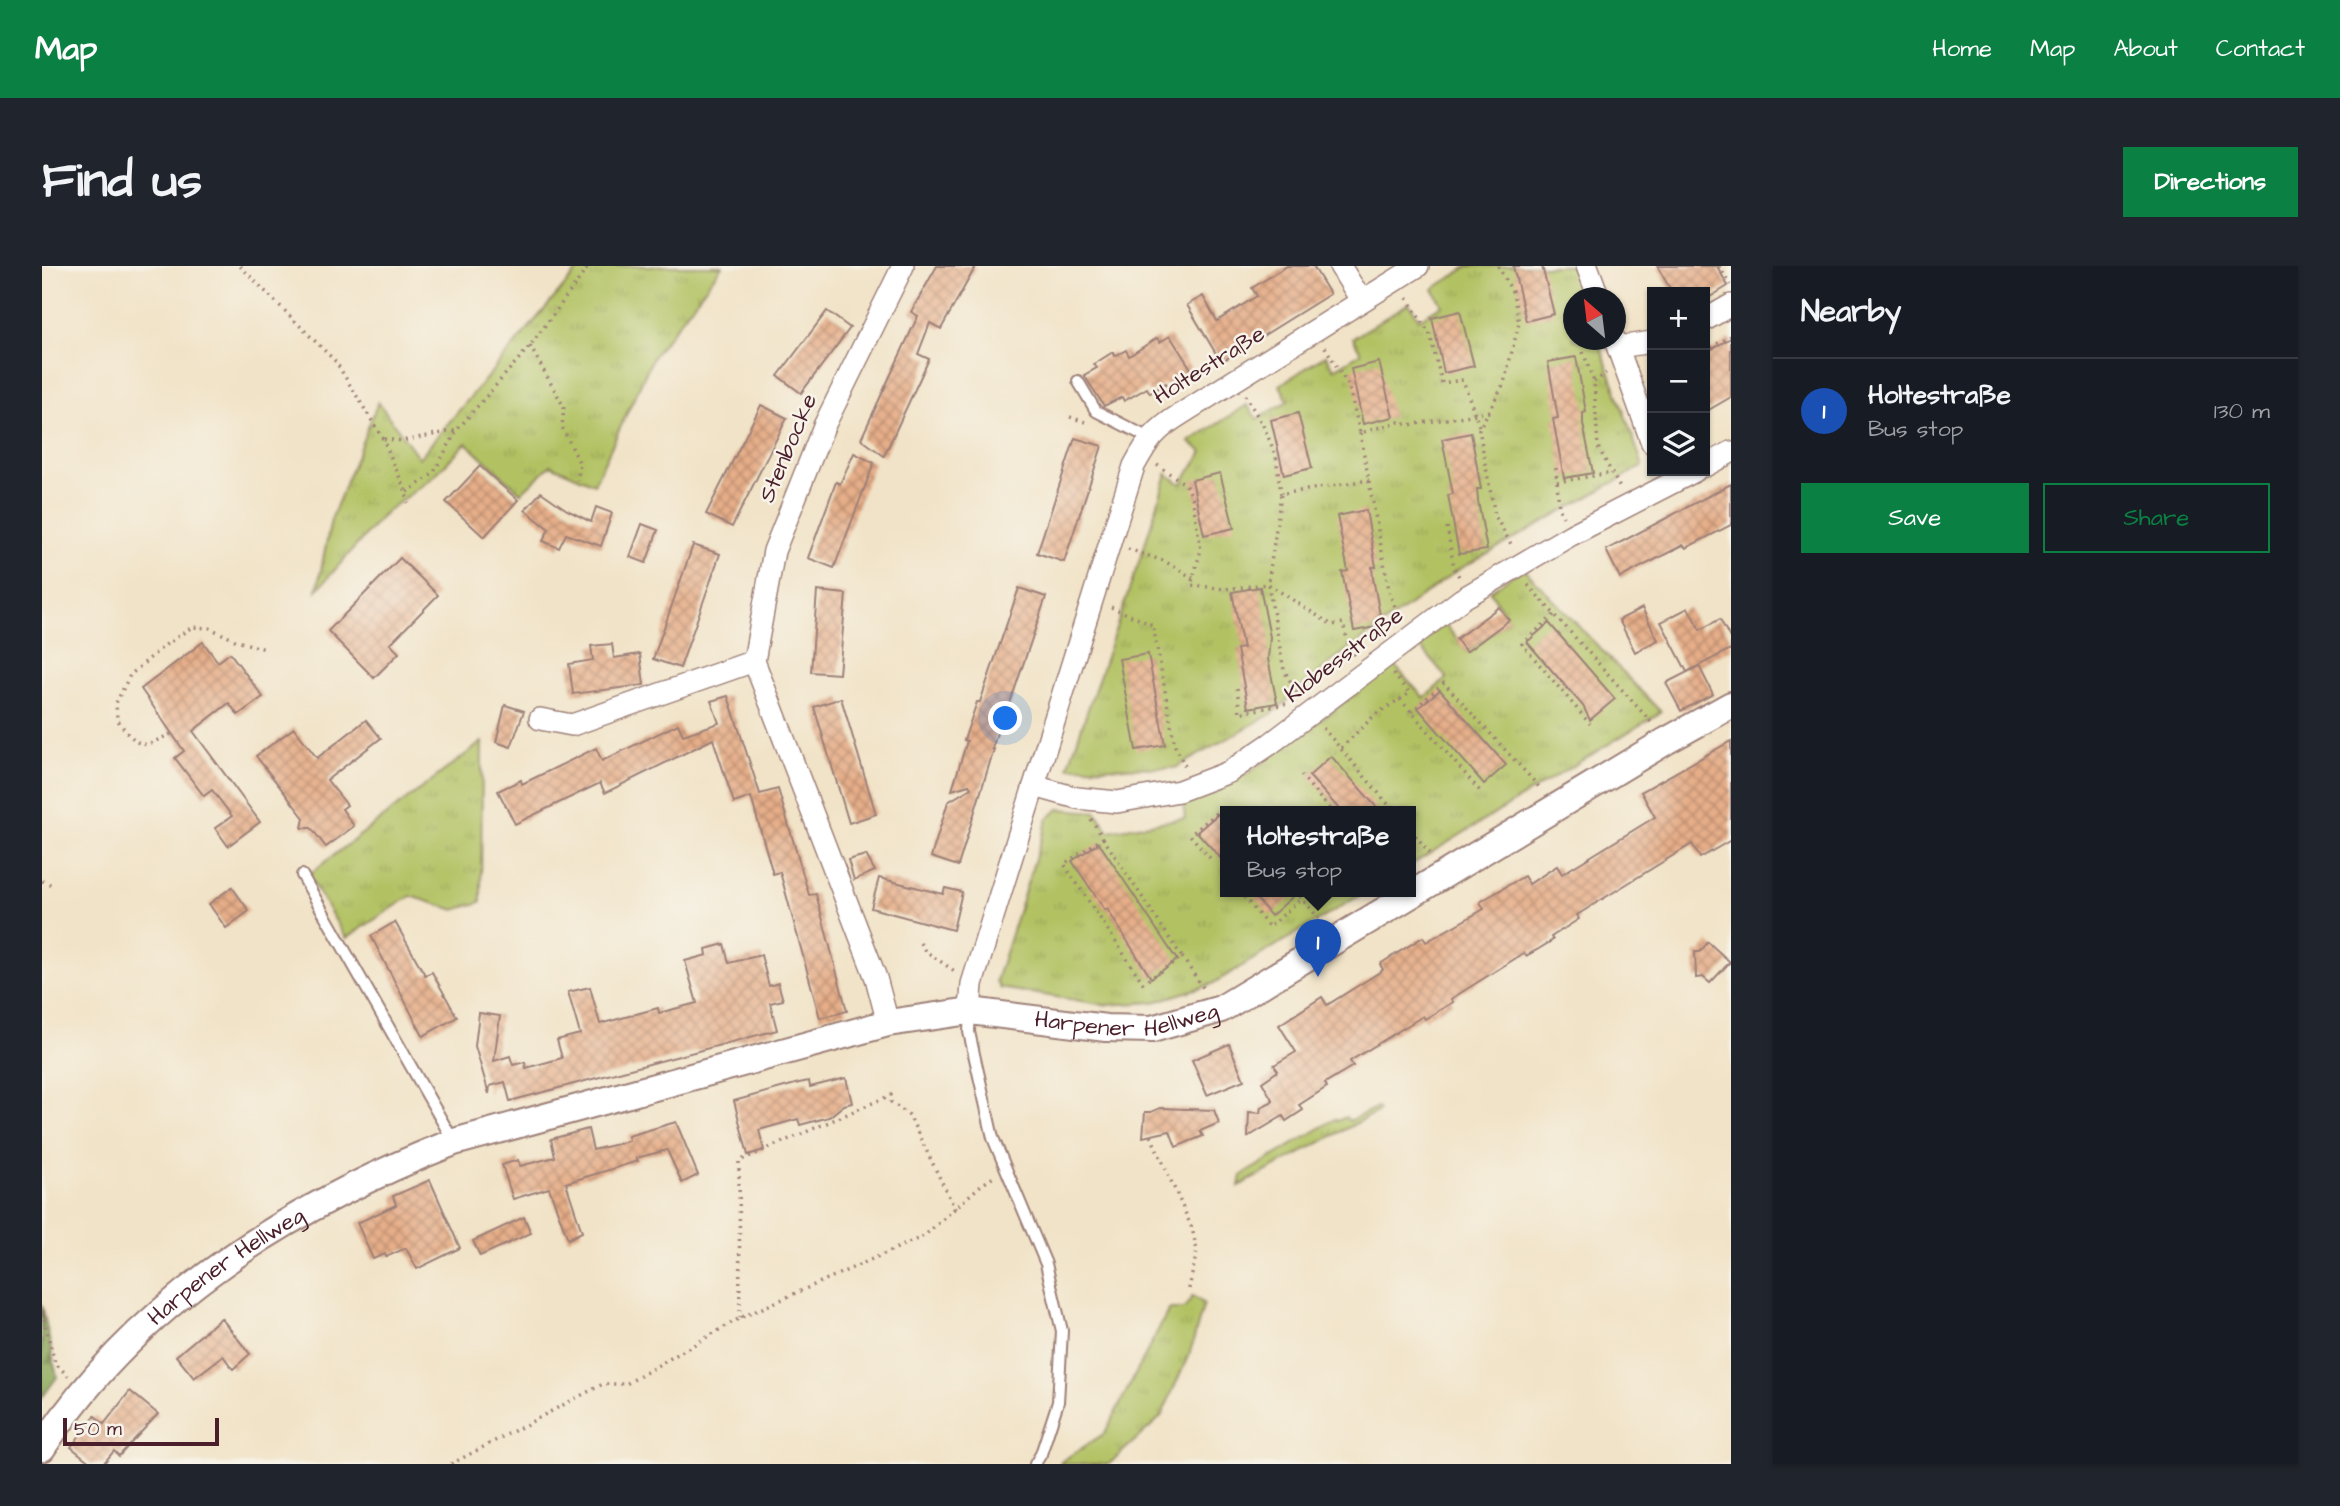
<!DOCTYPE html>
<html lang="en">
<head>
<meta charset="utf-8">
<style>
  :root { --surface:#171b24; --page:#20242c; --text:#f1f3f6; --muted:#9ea1a6; --line:#363941; --accent:#0b8043 }
  body { margin:0; font-family:"Architects Daughter",sans-serif; background:var(--page); color:var(--text) }
  .controls { position:absolute; right:21px; top:21px; display:grid; overflow:hidden; border-radius:0px; box-shadow:0 2px 5px #0004 }
  .controls button { width:63px; height:63px; display:grid; place-items:center; padding:0; border:0; border-bottom:2px solid var(--line); background:var(--surface); color:var(--text); font:35px sans-serif }
  .compass { position:absolute; left:1521px; top:21px; width:63px; height:63px; border-radius:50%; background:var(--surface); box-shadow:0 2px 5px #0004; rotate:332deg }
  .scale { position:absolute; left:21px; bottom:18px; width:156px; box-sizing:border-box; padding-left:7px; border:4px solid #4a1f2b; border-top:0; font-size:19px; line-height:24px; white-space:nowrap; color:#4a1f2b; -webkit-text-stroke:5px #f7f3e8; paint-order:stroke }
  .you { position:absolute; left:964px; top:453px; width:24px; height:24px; margin:-18px; border:5px solid #fff; border-radius:50%; background:#1a73e8; box-shadow:0 0 0 10px #1a73e833 }
  .badge { display:grid; place-items:center; width:46px; height:46px; border-radius:50%; background:var(--accent); color:#fff; font-size:23px; font-weight:700 }
  .pin { position:absolute; translate:-50% -58px; filter:drop-shadow(0 2px 4px #0008) }
  .pin::after { content:''; position:absolute; top:37px; width:24px; height:21px; background:inherit; clip-path:polygon(0 0,100% 0,50% 100%) }
  .popup { position:absolute; left:1178px; top:540px; width:196px; height:91px; box-sizing:border-box; display:grid; place-content:center; border-radius:0px; background:var(--surface); filter:drop-shadow(0 2px 5px #0005); font-size:23px; white-space:nowrap; color:var(--muted) }
  .popup b { font-size:26px; color:var(--text) }
  .popup::after { content:''; position:absolute; left:50%; top:100%; margin-left:-14px; border:14px solid transparent; border-top-color:var(--surface) }
  .list { margin:0; padding:0; list-style:none }
  h2 { display:flex; justify-content:space-between; align-items:center; height:91px; margin:0; padding:0 28px; font-size:30px }
  h2 small { font-size:23px; font-weight:400; color:var(--muted) }
  .list li { display:grid; grid-template-columns:46px 1fr auto; gap:21px; align-items:center; box-sizing:border-box; height:105px; padding:0 28px; border-top:2px solid var(--line) }
  .list b { display:block; font-size:26px; white-space:nowrap }
  .list p { margin:0; font-size:23px; white-space:nowrap; color:var(--muted) }
  .list em { font-size:23px; font-style:normal; color:var(--muted) }
  .actions { display:flex; gap:14px; padding:21px 28px }
  .actions a { flex:1; padding:16px 0; border:2px solid var(--accent); border-radius:0px; text-align:center; font-size:24px; color:var(--accent) }
  .actions .main { background:var(--accent); color:#fff }
  .icon { flex:none; width:38px; height:38px; fill:none; stroke:currentColor; stroke-width:2; stroke-linecap:round; stroke-linejoin:round }
  .map { position:relative; flex:none; width:1689px; height:1198px; overflow:hidden; border-radius:0px }
  header { display:flex; align-items:center; gap:42px; box-sizing:border-box; height:98px; padding:0 35px; background:var(--accent); color:#fff }
  header strong { font-size:33px }
  nav { display:flex; gap:38px; margin-inline-start:auto; font-size:24px }
  .intro { display:flex; align-items:center; justify-content:space-between; box-sizing:border-box; height:168px; padding:0 42px }
  h1 { margin:0; font-size:49px }
  .button { padding:18px 32px; border-radius:0px; background:var(--accent); color:#fff; font-size:24px; font-weight:700 }
  main { display:flex; gap:42px; padding:0 42px }
  aside { flex:1; background:var(--surface); border-radius:0px; box-shadow:0 2px 5px #0004 }
  .map>svg:first-child { display:block }
  .grass { fill:url(#grass-tufts); stroke:#7e7048; stroke-width:2 }
  .forest { fill:url(#forest-firs); stroke:#6c6442; stroke-width:2 }
  .building { fill:url(#building-cross-hatch) }
  .lines { fill:none; stroke-linecap:round; stroke-linejoin:round }
  .service-casing { stroke:#9e8179; stroke-width:14 }
  .minor-casing { stroke:#9e8179; stroke-width:24 }
  .tertiary-casing { stroke:#9e8179; stroke-width:30 }
  .path { stroke:#9e8179; stroke-width:3.5; stroke-dasharray:2 5; stroke-linecap:butt }
  .service { stroke:#fff; stroke-width:10 }
  .minor { stroke:#fff; stroke-width:21 }
  .tertiary { stroke:#fff; stroke-width:26 }
  .labels { text-anchor:middle; dominant-baseline:central; stroke-width:5; stroke-linejoin:round; paint-order:stroke }
  .street-label { font-size:23px; fill:#4a1f2b; stroke:#f7f3e8 }
</style>
</head>
<body>
<header>
<strong>Map</strong>
<nav><a>Home</a><a>Map</a><a>About</a><a>Contact</a></nav>
</header>
<div class="intro"><h1>Find us</h1><a class="button">Directions</a></div>
<main>
<div class="map">
<svg width="1689" height="1198" viewBox="0 0 1689 1198">
  <defs>
    <pattern id="grass-tufts" width="24" height="20" patternUnits="userSpaceOnUse" patternTransform="scale(1.75)"><rect width="24" height="20" fill="#b2c264"/><path d="M3 7l-1-3M5 7V3M7 7l1-3M15 17l-1-3M17 17v-4M19 17l1-3" fill="none" stroke="#9ba657"/></pattern>
    <pattern id="forest-firs" width="22" height="20" patternUnits="userSpaceOnUse" patternTransform="scale(1.75)"><rect width="22" height="20" fill="#8da85a"/><path d="M5 1l3.5 6h-7zM16 11l3.5 6h-7z" fill="#75884b"/></pattern>
    <pattern id="building-cross-hatch" width="8" height="8" patternUnits="userSpaceOnUse" patternTransform="scale(1.75)"><rect width="8" height="8" fill="#e6ae89"/><path d="M0 0l8 8M0 8l8-8" fill="none" stroke="#bc8d70"/></pattern>
  </defs>
  <rect width="100%" height="100%" fill="#f7f3e8"/>
  <filter id="ink" filterUnits="userSpaceOnUse"><feTurbulence type="fractalNoise" baseFrequency=".0143" numOctaves="2"/><feDisplacementMap in="SourceGraphic" scale="14" xChannelSelector="R" yChannelSelector="G"/><feConvolveMatrix kernelMatrix="1 2 1 2 8 2 1 2 1" color-interpolation-filters="sRGB"/></filter>
  <filter id="wash" filterUnits="userSpaceOnUse"><feTurbulence type="fractalNoise" baseFrequency=".00686" numOctaves="4" result="noise"/><feDisplacementMap in="SourceGraphic" scale="28" xChannelSelector="R" yChannelSelector="G"/><feGaussianBlur stdDeviation="1.57" result="paint"/><feColorMatrix in="noise" values="0 0 0 0 0 0 0 0 0 0 0 0 0 0 0 0 0 1.4 0 .05"/><feComposite in="paint" operator="in"/></filter>
  <g filter="url(#wash)">
    <rect width="100%" height="100%" fill="#f1e3c7"/>
    <g class="grass">
      <path d="M 539,0 L 680,0 L 611,91 L 552,218 L 509,199 L 479,227 L 424,177 L 390,212 L 344,246 L 275,324 L 289,254 L 336,136 L 377,192 Z"/>
      <path d="M 1427,0 L 1530,0 L 1541,31 L 1532,32 L 1532,74 L 1556,74 L 1601,200 L 1416,304 L 1289,396 L 1231,447 L 1133,502 L 1026,501 L 1102,281 L 1125,208 L 1139,218 L 1161,186 L 1147,176 L 1205,139 L 1215,153 L 1246,135 L 1238,119 L 1284,89 L 1292,103 L 1319,87 L 1311,72 L 1367,37 L 1377,53 L 1400,39 L 1391,23 Z"/>
      <path d="M 1481,302 L 1619,446 L 1369,599 L 1369,545 L 1183,545 L 1183,625 L 1325,625 L 1170,718 L 1112,736 L 1064,739 L 958,722 L 954,715 L 1006,552 L 1017,543 L 1054,546 L 1067,565 L 1143,552 L 1141,535 L 1207,507 L 1352,399 L 1382,432 L 1405,412 L 1377,379 L 1402,357 L 1425,386 L 1466,354 L 1448,325 Z"/>
      <path d="M 440,476 L 439,636 L 413,644 L 369,630 L 304,672 L 266,609 Z"/>
      <path d="M 1335,841 L 1337,845 L 1197,920 L 1199,910 L 1293,853 L 1295,855 L 1304,851 L 1307,855 Z"/>
      <path d="M 1151,1030 L 1162,1038 L 1148,1086 L 1119,1151 L 1067,1198 L 1018,1198 L 1020,1195 L 1063,1167 L 1127,1043 L 1142,1043 Z"/>
    </g>
    <path class="forest" d="M 0,1039 L 15,1111 L 0,1132 Z"/>
    <g id="blocks">
      <g class="building">
        <path d="M 895,0 L 934,0 L 899,63 L 888,57 L 876,88 L 887,93 L 842,190 L 819,173 L 876,50 L 869,46 Z"/>
        <path d="M 1245,0 L 1271,0 L 1288,28 L 1179,96 L 1145,39 L 1161,30 L 1175,55 L 1215,30 L 1210,22 Z"/>
        <path d="M 1471,0 L 1500,0 L 1512,48 L 1484,55 Z"/>
        <path d="M 1615,0 L 1675,0 L 1686,20 L 1663,34 L 1663,26 L 1630,26 Z"/>
        <path d="M 785,45 L 808,62 L 759,127 L 736,110 Z"/>
        <path d="M 1418,45 L 1432,100 L 1402,107 L 1390,52 Z"/>
        <path d="M 1128,70 L 1151,106 L 1126,121 L 1124,117 L 1108,127 L 1105,122 L 1082,135 L 1080,131 L 1062,140 L 1042,109 L 1055,102 L 1052,98 L 1071,86 L 1073,90 L 1084,84 L 1087,90 L 1115,72 L 1118,76 Z"/>
        <path d="M 1689,72 L 1689,131 L 1663,146 L 1663,87 Z"/>
        <path d="M 1534,91 L 1544,146 L 1541,147 L 1541,158 L 1551,207 L 1522,212 L 1511,153 L 1516,152 L 1506,96 Z"/>
        <path d="M 1337,96 L 1351,151 L 1321,158 L 1309,103 Z"/>
        <path d="M 719,139 L 745,152 L 690,261 L 664,248 Z"/>
        <path d="M 1256,147 L 1270,202 L 1242,209 L 1229,154 Z"/>
        <path d="M 1429,167 L 1439,223 L 1435,223 L 1436,235 L 1445,284 L 1417,288 L 1406,229 L 1411,228 L 1400,173 Z"/>
        <path d="M 1033,172 L 1060,180 L 1022,296 L 995,287 Z"/>
        <path d="M 812,187 L 832,197 L 792,302 L 766,292 L 794,216 L 798,218 Z"/>
        <path d="M 438,200 L 476,234 L 442,271 L 404,236 Z"/>
        <path d="M 1178,207 L 1192,262 L 1162,269 L 1150,214 Z"/>
        <path d="M 1689,218 L 1689,259 L 1644,282 L 1641,279 L 1578,312 L 1564,284 Z"/>
        <path d="M 499,226 L 525,244 L 549,256 L 554,241 L 570,247 L 559,280 L 524,268 L 517,282 L 501,275 L 507,263 L 483,244 Z"/>
        <path d="M 1324,244 L 1334,301 L 1330,301 L 1331,312 L 1340,360 L 1312,365 L 1300,306 L 1306,305 L 1295,250 Z"/>
        <path d="M 600,258 L 616,264 L 604,297 L 588,291 Z"/>
        <path d="M 651,279 L 678,288 L 638,402 L 611,393 Z"/>
        <path d="M 358,292 L 396,329 L 348,378 L 357,387 L 332,412 L 286,365 Z"/>
        <path d="M 1218,321 L 1228,371 L 1226,393 L 1235,437 L 1206,442 L 1195,383 L 1201,382 L 1190,326 Z"/>
        <path d="M 977,322 L 1004,331 L 965,446 L 962,445 L 950,483 L 952,483 L 916,600 L 889,591 L 906,536 L 929,522 L 927,519 L 910,524 L 925,475 L 922,474 L 935,436 L 938,436 Z"/>
        <path d="M 775,325 L 804,328 L 797,408 L 769,406 Z"/>
        <path d="M 1457,341 L 1467,354 L 1424,386 L 1414,373 Z"/>
        <path d="M 1600,342 L 1616,374 L 1593,386 L 1577,354 Z"/>
        <path d="M 1646,342 L 1658,364 L 1678,353 L 1689,374 L 1689,383 L 1645,406 L 1619,356 Z"/>
        <path d="M 1507,357 L 1573,433 L 1548,454 L 1541,440 L 1485,376 Z"/>
        <path d="M 161,376 L 176,396 L 188,387 L 221,431 L 196,449 L 187,437 L 151,465 L 218,556 L 186,580 L 173,562 L 190,550 L 170,524 L 162,530 L 133,492 L 142,485 L 99,423 Z"/>
        <path d="M 570,378 L 572,392 L 598,388 L 602,419 L 531,428 L 527,398 L 551,394 L 549,380 Z"/>
        <path d="M 1106,388 L 1123,479 L 1094,484 L 1077,393 Z"/>
        <path d="M 1657,400 L 1671,428 L 1639,445 L 1624,417 Z"/>
        <path d="M 1398,424 L 1464,499 L 1442,518 L 1376,442 Z"/>
        <path d="M 686,430 L 718,528 L 736,523 L 767,629 L 774,628 L 805,745 L 778,752 L 738,606 L 731,608 L 709,531 L 692,537 L 671,473 L 563,527 L 558,517 L 473,558 L 456,525 L 479,514 L 480,518 L 554,482 L 560,495 L 636,458 L 641,469 L 677,457 L 669,435 Z"/>
        <path d="M 799,432 L 834,548 L 807,557 L 772,441 Z"/>
        <path d="M 463,439 L 482,445 L 469,481 L 454,476 Z"/>
        <path d="M 324,454 L 339,472 L 285,514 L 305,539 L 300,543 L 312,560 L 284,581 L 269,562 L 260,562 L 262,552 L 214,490 L 252,462 L 275,492 Z"/>
        <path d="M 1689,475 L 1689,574 L 1658,592 L 1650,578 L 1588,616 L 1535,649 L 1537,653 L 1509,671 L 1511,674 L 1495,684 L 1484,690 L 1482,687 L 1409,733 L 1411,736 L 1383,753 L 1381,750 L 1308,795 L 1311,800 L 1283,817 L 1285,821 L 1257,839 L 1261,844 L 1244,855 L 1241,850 L 1206,871 L 1207,846 L 1218,847 L 1219,841 L 1231,835 L 1220,816 L 1236,805 L 1232,799 L 1254,786 L 1237,759 L 1280,731 L 1285,739 L 1341,704 L 1338,698 L 1381,671 L 1384,676 L 1442,643 L 1438,636 L 1482,610 L 1487,618 L 1515,600 L 1520,608 L 1613,551 L 1599,526 Z"/>
        <path d="M 1289,490 L 1338,545 L 1299,545 L 1267,510 Z"/>
        <path d="M 1176,548 L 1183,556 L 1183,597 L 1155,566 Z"/>
        <path d="M 1057,577 L 1135,694 L 1109,712 L 1065,643 L 1063,644 L 1030,595 Z"/>
        <path d="M 824,589 L 833,605 L 812,614 L 806,594 Z"/>
        <path d="M 837,612 L 901,628 L 903,622 L 920,626 L 911,664 L 829,642 Z"/>
        <path d="M 190,621 L 207,645 L 184,662 L 167,638 Z"/>
        <path d="M 1208,625 L 1257,625 L 1229,650 Z"/>
        <path d="M 353,656 L 383,709 L 390,706 L 415,751 L 381,770 L 329,670 Z"/>
        <path d="M 1666,676 L 1688,696 L 1668,717 L 1661,711 L 1654,712 L 1653,686 L 1658,686 Z"/>
        <path d="M 682,678 L 687,697 L 719,689 L 727,720 L 736,717 L 741,734 L 728,737 L 735,764 L 468,835 L 463,816 L 448,820 L 447,828 L 433,780 L 437,747 L 458,750 L 452,795 L 468,790 L 471,799 L 483,796 L 484,802 L 520,792 L 515,774 L 538,768 L 526,726 L 548,721 L 558,758 L 616,742 L 617,747 L 655,737 L 643,695 L 665,689 L 664,683 Z"/>
        <path d="M 1187,778 L 1202,814 L 1165,829 L 1150,794 Z"/>
        <path d="M 804,812 L 810,837 L 802,839 L 787,851 L 758,859 L 756,853 L 717,864 L 722,884 L 706,889 L 692,835 L 757,817 L 767,815 L 768,821 Z"/>
        <path d="M 1118,842 L 1172,844 L 1177,857 L 1158,865 L 1161,870 L 1134,881 L 1128,865 L 1101,871 L 1103,846 L 1109,846 Z"/>
        <path d="M 634,856 L 656,909 L 640,917 L 625,884 L 594,892 L 596,895 L 524,917 L 540,966 L 526,973 L 507,922 L 471,933 L 460,899 L 476,894 L 478,900 L 513,891 L 509,873 L 546,863 L 551,884 L 587,875 L 586,870 Z"/>
        <path d="M 388,914 L 418,982 L 375,1003 L 364,982 L 344,991 L 343,988 L 331,993 L 315,957 L 354,939 L 351,930 Z"/>
        <path d="M 482,951 L 489,967 L 438,990 L 431,975 Z"/>
        <path d="M 179,1052 L 208,1088 L 191,1103 L 181,1090 L 152,1112 L 134,1090 Z"/>
        <path d="M 88,1125 L 116,1148 L 77,1190 L 72,1185 L 61,1198 L 50,1198 L 29,1181 L 53,1150 L 62,1158 Z"/>
      </g>
    </g>
  </g>
  <g filter="url(#ink)">
    <use href="#blocks" fill-opacity="0" stroke="#9e8179" stroke-width="2"/>
    <g class="lines">
      <g class="service-casing">
        <g id="service">
          <path d="M 1036,115 L 1054,145 L 1107,172"/>
          <path d="M 260,609 L 412,876"/>
          <path d="M 928,745 L 927,766 L 951,872 L 1004,998 L 1020,1065 L 1016,1136 L 999,1188 L 993,1198"/>
        </g>
      </g>
      <g class="minor-casing">
        <g id="minor">
          <path d="M 1298,0 L 1319,34"/>
          <path d="M 1545,0 L 1557,32"/>
          <path d="M 1663,54 L 1689,39"/>
          <path d="M 1573,74 L 1610,177"/>
          <path d="M 1576,81 L 1610,76"/>
          <path d="M 1663,200 L 1689,186"/>
          <path d="M 498,453 L 530,459 L 712,395"/>
          <path d="M 992,520 L 1035,532 L 1075,536 L 1137,525 L 1187,506 L 1228,478 L 1420,333 L 1529,269 L 1653,205"/>
          <path d="M 928,745 L 930,718 L 1092,200 C 1106,174 1113,164 1139,148 L 1376,0"/>
          <path d="M 846,757 L 834,712 L 712,395 L 732,285 L 782,160 L 861,0"/>
        </g>
      </g>
      <g class="tertiary-casing">
        <g id="tertiary">
          <path id="s1" d="M 0,1182 C 96,1034 251,939 412,876 L 846,757 L 928,745 L 1064,762 L 1110,763 L 1179,743 L 1624,475 L 1689,439"/>
        </g>
      </g>
      <g class="path">
        <path d="M 198,0 L 294,96 L 341,173 L 364,226 L 366,237"/>
        <path d="M 1456,0 L 1471,27 L 1477,57 L 1462,117 L 1437,163 L 1453,250 L 1470,280"/>
        <path d="M 1677,0 L 1688,19"/>
        <path d="M 1365,32 L 1388,69 L 1400,117 L 1421,114 L 1437,160"/>
        <path d="M 488,80 L 522,141 L 520,161 L 538,198 L 535,215"/>
        <path d="M 1283,81 L 1307,121 L 1318,167 L 1357,156 L 1367,159 L 1447,146"/>
        <path d="M 1663,85 L 1689,70"/>
        <path d="M 1541,86 L 1552,116 L 1556,181 L 1578,222"/>
        <path d="M 1552,116 L 1564,107"/>
        <path d="M 1203,129 L 1222,161 L 1234,190 L 1239,228"/>
        <path d="M 1028,151 L 1043,156"/>
        <path d="M 1318,167 L 1348,329 L 1358,352"/>
        <path d="M 342,173 L 360,175 L 415,164"/>
        <path d="M 1115,199 L 1143,218 L 1150,230 L 1159,284 L 1149,319 L 1183,323 L 1226,318 L 1242,404 L 1257,431"/>
        <path d="M 1514,202 L 1517,243 L 1521,251"/>
        <path d="M 1515,216 L 1569,207"/>
        <path d="M 365,226 L 391,208 L 415,164 L 488,80 L 547,0"/>
        <path d="M 1405,261 L 1412,302 L 1418,312"/>
        <path d="M 1086,283 L 1122,295 L 1151,312"/>
        <path d="M 1486,319 L 1609,456"/>
        <path d="M 1069,341 L 1111,359 L 1133,480 L 1143,500"/>
        <path d="M 1512,349 L 1480,378 L 1548,458"/>
        <path d="M 1313,389 L 1307,381 L 1301,357 L 1290,359 L 1226,318 L 1239,228 L 1327,214"/>
        <path d="M 1195,422 L 1198,447 L 1244,438"/>
        <path d="M 1358,433 L 1438,525"/>
        <path d="M 1369,446 L 1402,417 L 1499,523"/>
        <path d="M 1281,462 L 1352,545"/>
        <path d="M 129,468 L 105,479 L 95,476 L 85,467 L 75,453 L 74,437 L 88,409 L 122,380 L 150,361 L 168,362 L 195,375 L 223,383"/>
        <path d="M 1299,482 L 1334,448 L 1368,427 L 1351,408"/>
        <path d="M 1259,509 L 1289,545"/>
        <path d="M 1049,553 L 1061,572"/>
        <path d="M 1369,564 L 1390,590"/>
        <path d="M 1061,572 L 1140,691 L 1101,717 L 1022,598 Z"/>
        <path d="M 1168,592 L 1148,569 L 1180,542"/>
        <path d="M 0,615 L 13,620"/>
        <path d="M 1253,625 L 1279,655"/>
        <path d="M 1202,631 L 1227,661 L 1259,633"/>
        <path d="M 878,677 L 883,685 L 914,706"/>
        <path d="M 1140,691 L 1162,723"/>
        <path d="M 1109,870 L 1150,962 L 1155,985 L 1146,1027"/>
        <path d="M 0,1046 L 13,1097 L 26,1110"/>
        <path d="M 698,1052 L 697,895 L 849,829 L 849,836 L 867,849 L 913,943"/>
        <path d="M 409,1198 L 561,1118 L 584,1118 L 698,1052 L 882,970 L 938,920 L 953,910"/>
      </g>
      <use href="#service" class="service"/>
      <use href="#minor" class="minor"/>
      <use href="#tertiary" class="tertiary"/>
    </g>
  </g>
  <g class="labels">
    <g class="street-label">
      <text transform="translate(1167 99) rotate(-32)">Holtestraße</text>
      <text transform="translate(746 182) rotate(-67)">Stenbocke</text>
      <text transform="translate(1302 389) rotate(-37)">Klobesstraße</text>
      <text stroke="none"><textPath href="#s1" startOffset="1213">Harpener Hellweg</textPath></text>
      <text stroke="none"><textPath href="#s1" startOffset="261">Harpener Hellweg</textPath></text>
    </g>
  </g>
</svg>
<div class="controls">
<button>+</button>
<button>−</button>
<button><svg class="icon" aria-label="layers" viewBox="0 0 24 24"><path d="M12 4l9 5-9 5-9-5zM3 14l9 5 9-5"/></svg></button>
</div>
<svg class="compass" viewBox="-18 -18 36 36"><path d="M0-13l5 13h-10z" fill="#e53935"/><path d="M0 13l5-13h-10z" fill="#9ea1a6"/></svg>
<div class="scale">50 m</div>
<div class="you"></div>
<div class="pin badge" style="left:1276px;top:711px;background:#1a4fb4">1</div>
<div class="popup"><b>Holtestraße</b>Bus stop</div>
</div>
<aside>
<h2>Nearby<small></small></h2>
<ul class="list">
<li><span class="badge" style="background:#1a4fb4">1</span><div><b>Holtestraße</b><p>Bus stop</p></div><em>130 m</em></li>
</ul>
<div class="actions"><a class="main">Save</a><a>Share</a></div>
</aside>
</main>
</body>
</html>
